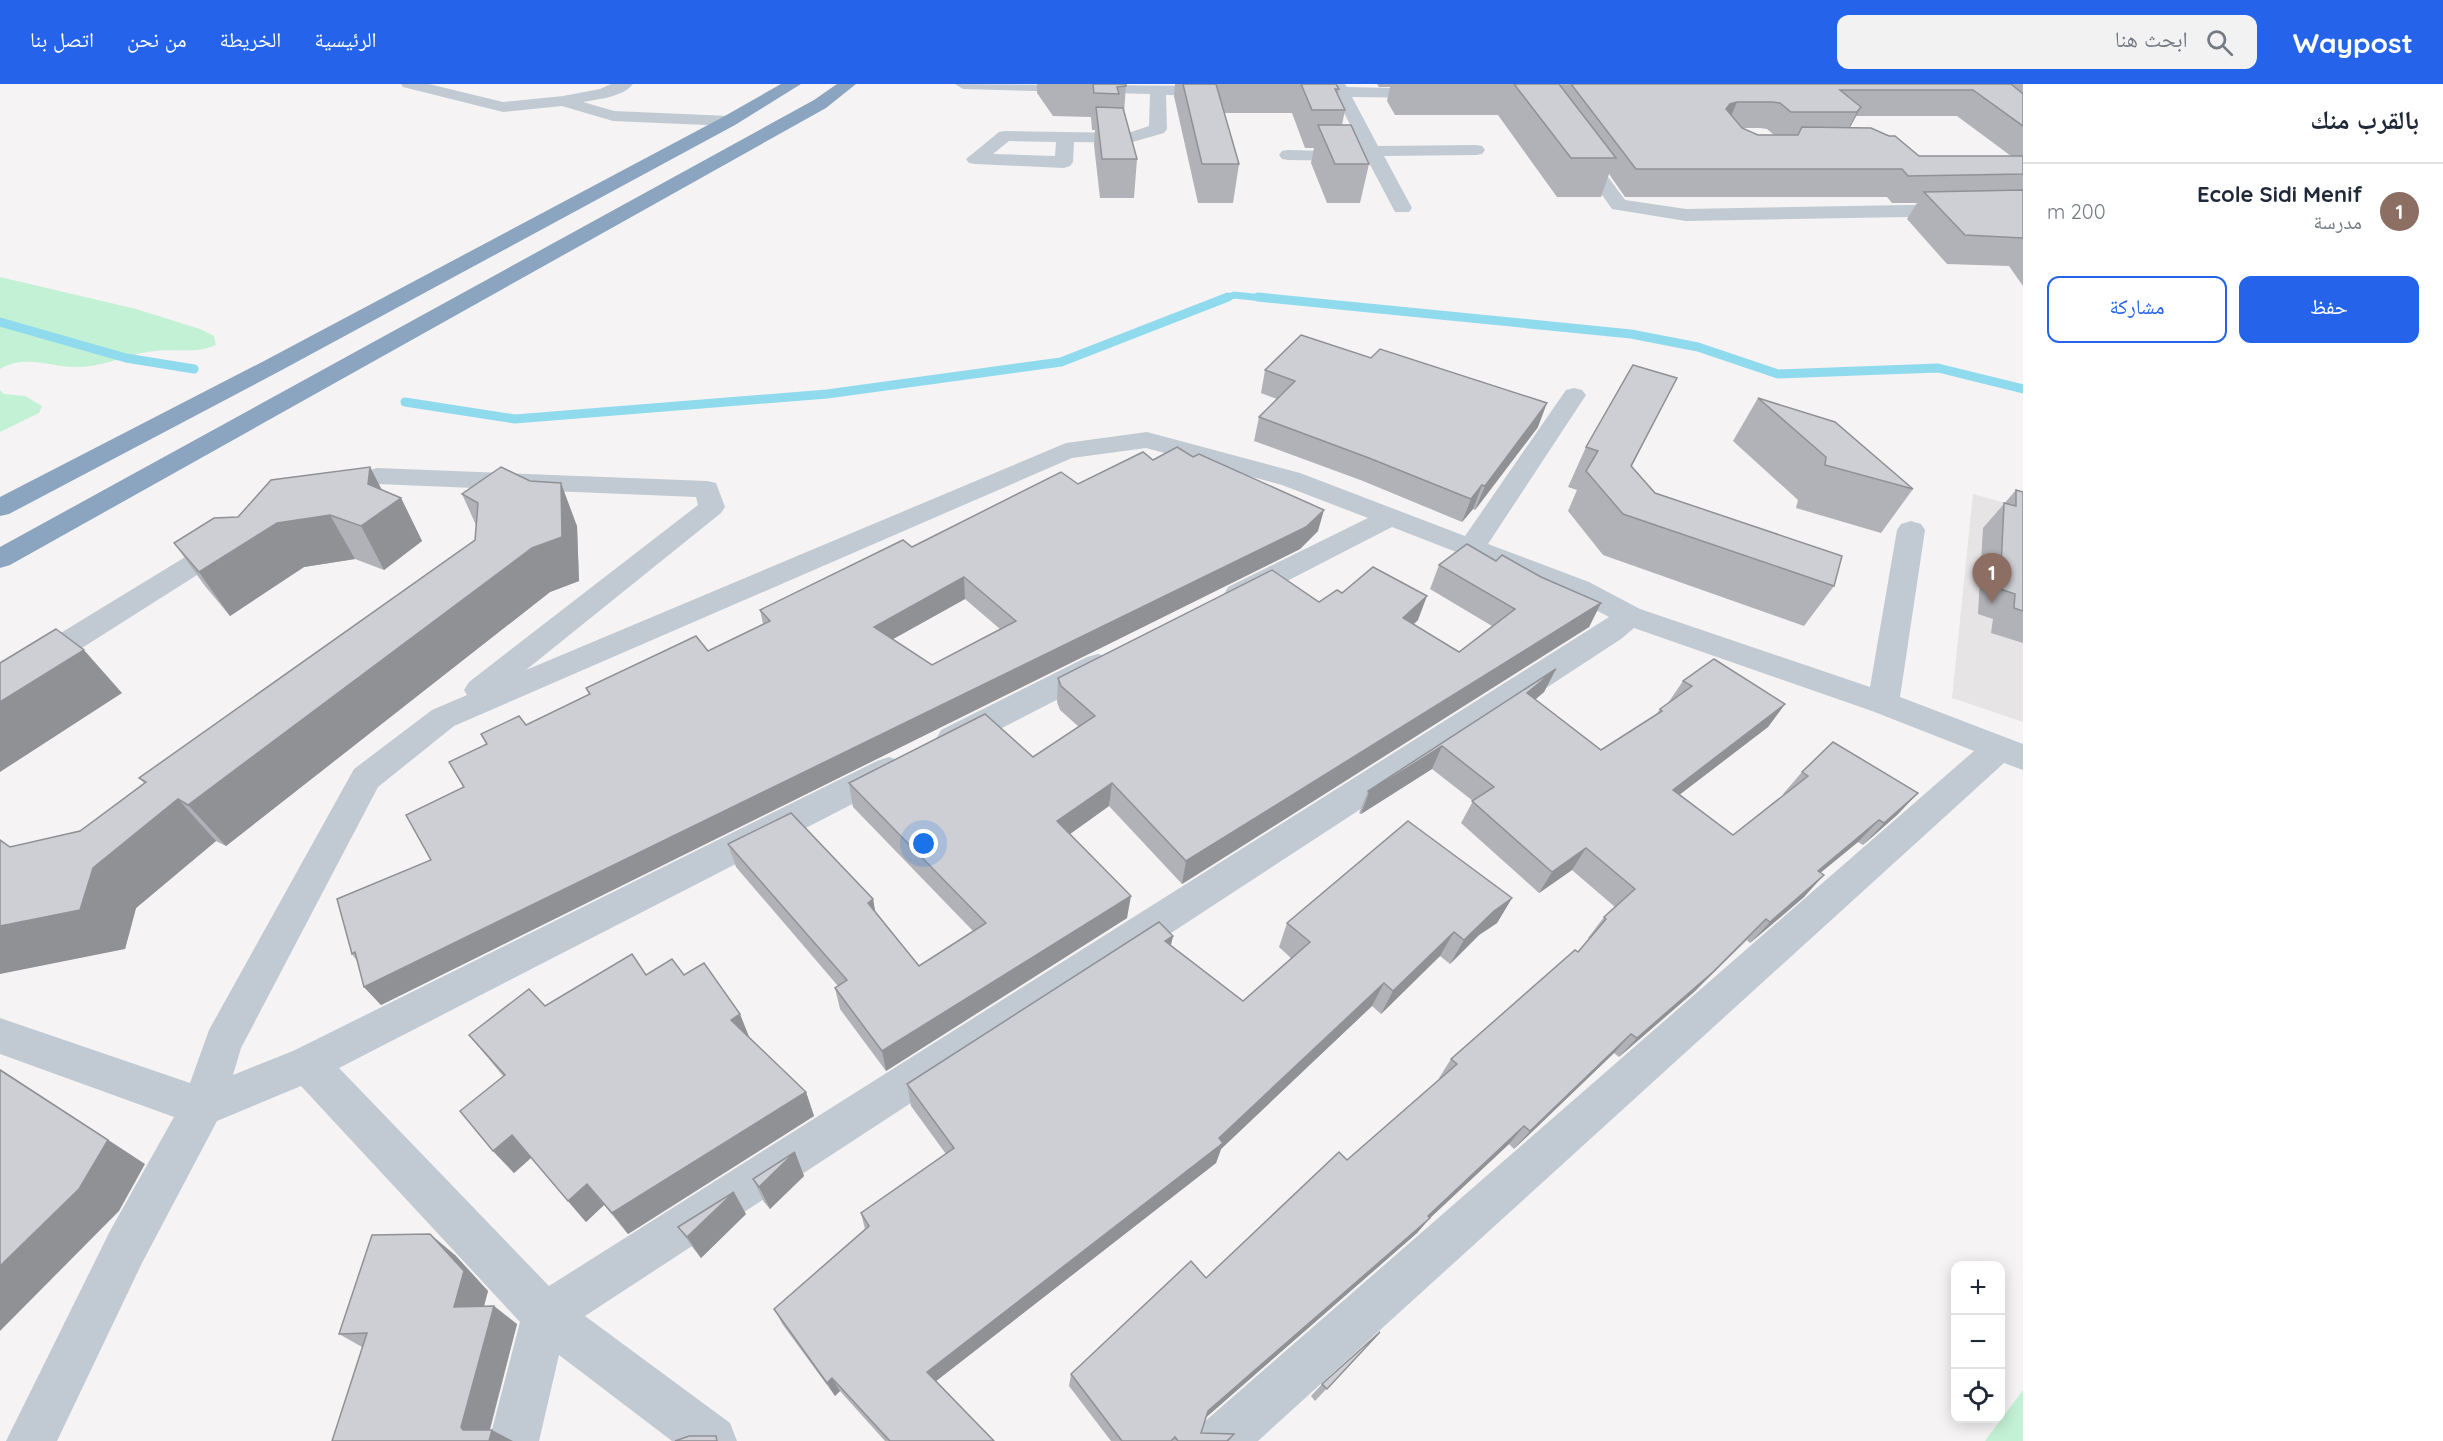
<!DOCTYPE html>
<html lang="ar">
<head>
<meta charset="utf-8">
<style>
  :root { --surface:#fff; --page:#f2f2f3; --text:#1f2937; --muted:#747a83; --line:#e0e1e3; --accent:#2563eb }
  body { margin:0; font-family:Quicksand,"Noto Naskh Arabic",sans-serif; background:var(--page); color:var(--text); direction:rtl }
  .controls { position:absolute; right:18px; bottom:18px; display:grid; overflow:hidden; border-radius:12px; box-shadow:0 3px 15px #0003 }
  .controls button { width:54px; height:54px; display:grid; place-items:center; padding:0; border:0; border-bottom:2px solid var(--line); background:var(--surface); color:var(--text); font:30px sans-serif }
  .you { position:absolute; left:924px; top:760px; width:21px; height:21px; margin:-15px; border:4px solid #fff; border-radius:50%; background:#1a73e8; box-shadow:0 0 0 9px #1a73e833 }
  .badge { display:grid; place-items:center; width:39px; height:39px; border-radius:50%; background:var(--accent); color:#fff; font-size:20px; font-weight:700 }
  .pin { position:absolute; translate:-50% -50px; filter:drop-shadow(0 2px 3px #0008) }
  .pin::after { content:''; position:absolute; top:32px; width:21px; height:18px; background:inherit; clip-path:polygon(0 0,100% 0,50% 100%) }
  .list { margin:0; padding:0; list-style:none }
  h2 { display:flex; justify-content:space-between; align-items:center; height:78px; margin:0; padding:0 24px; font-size:26px }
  h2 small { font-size:20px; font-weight:400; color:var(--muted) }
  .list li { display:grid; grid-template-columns:39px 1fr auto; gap:18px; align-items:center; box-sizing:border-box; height:96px; padding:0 24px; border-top:2px solid var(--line) }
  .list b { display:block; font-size:22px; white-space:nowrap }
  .list p { margin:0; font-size:20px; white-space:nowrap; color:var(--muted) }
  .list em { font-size:20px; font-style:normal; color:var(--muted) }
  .actions { display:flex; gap:12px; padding:18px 24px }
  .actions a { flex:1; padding:14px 0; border:2px solid var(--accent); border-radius:12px; text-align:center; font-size:21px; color:var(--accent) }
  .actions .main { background:var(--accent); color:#fff }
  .icon { flex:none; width:33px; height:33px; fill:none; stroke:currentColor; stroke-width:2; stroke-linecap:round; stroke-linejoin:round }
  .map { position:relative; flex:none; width:2023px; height:1357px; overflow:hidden; direction:ltr }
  header { display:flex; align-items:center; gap:36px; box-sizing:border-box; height:84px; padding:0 30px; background:var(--accent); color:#fff }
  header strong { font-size:28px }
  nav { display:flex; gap:33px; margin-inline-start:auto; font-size:21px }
  .search { width:420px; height:54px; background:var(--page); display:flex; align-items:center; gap:15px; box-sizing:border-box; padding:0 21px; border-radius:12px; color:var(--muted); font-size:22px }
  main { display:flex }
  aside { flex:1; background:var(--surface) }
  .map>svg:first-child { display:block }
  .education { fill:#e6e4e5 }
  .green { fill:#c3f1d5 }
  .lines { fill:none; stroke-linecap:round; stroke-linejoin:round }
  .stream-far1 { stroke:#90daee; stroke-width:7 }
  .stream { stroke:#90daee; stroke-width:9 }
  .minor { fill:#c1cad2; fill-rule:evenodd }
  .highway { fill:#8ba5c1; fill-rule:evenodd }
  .wall { fill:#b0b2b7; fill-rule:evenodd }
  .shaded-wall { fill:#909195 }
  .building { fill:#cdcfd5; stroke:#909195; stroke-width:1.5; fill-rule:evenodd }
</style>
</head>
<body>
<header>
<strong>Waypost</strong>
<div class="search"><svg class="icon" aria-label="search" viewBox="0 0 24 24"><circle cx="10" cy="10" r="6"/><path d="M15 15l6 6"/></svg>ابحث هنا</div>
<nav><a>الرئيسية</a><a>الخريطة</a><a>من نحن</a><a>اتصل بنا</a></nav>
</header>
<main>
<aside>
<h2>بالقرب منك<small></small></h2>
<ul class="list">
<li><span class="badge" style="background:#8d6e63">1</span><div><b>Ecole Sidi Menif</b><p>مدرسة</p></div><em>200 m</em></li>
</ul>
<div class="actions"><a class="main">حفظ</a><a>مشاركة</a></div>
</aside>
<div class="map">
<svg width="2023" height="1357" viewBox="0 0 2023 1357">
  <rect width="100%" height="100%" fill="#f5f3f3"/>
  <path class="education" d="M 1973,410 L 2023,424 L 2023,638 L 1952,614 Z"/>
  <g class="green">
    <path d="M 0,193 L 136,225 L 200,245 L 214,252 L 216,261 C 193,271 172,263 148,268 C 122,272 104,283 76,283 C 49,283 25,270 0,285 Z"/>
    <path d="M 0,306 L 4,310 L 25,312 L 42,322 L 39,329 L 0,348 Z"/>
    <path d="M 2023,1306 L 2023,1357 L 1985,1357 Z"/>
  </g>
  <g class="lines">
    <path class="stream-far1" d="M 1224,215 L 1234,211 L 1273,215"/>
    <g class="stream">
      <path d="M 1258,213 L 1631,250 L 1698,263 L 1778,290 L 1938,284 L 2023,305"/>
      <path d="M 0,238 L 126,274 L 194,285"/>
      <path d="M 405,318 L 515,335 L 827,310 L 1061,278 L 1228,213"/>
    </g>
    <g class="minor">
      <path d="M 401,0 L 429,0 L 503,18 L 563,12 L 600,5 L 611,0 L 633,0 C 623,13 599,15 583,18 L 614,27 L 729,32 L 735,33 L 738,37 L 735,41 L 729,42 L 613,37 L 562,22 L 503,28 L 403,3 Z"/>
      <path d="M 955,0 L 1220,2 L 1228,7 L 1220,12 L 1166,11 L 1167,45 L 1164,49 L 1129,59 L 1074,58 L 1073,78 L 1070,82 L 1064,84 L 975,80 L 969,79 L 966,75 L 999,48 L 1005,47 L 1128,49 L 1149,42 L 1150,10 L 963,5 ZM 1009,57 L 1056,58 L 1055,72 L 993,70 Z"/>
      <path d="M 1329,0 L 1345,0 L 1347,3 L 1439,5 L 1441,9 L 1433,14 L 1352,13 L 1378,62 L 1476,61 L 1482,62 L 1485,66 L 1482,70 L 1476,71 L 1384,72 L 1412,124 L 1409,128 L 1395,128 L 1366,73 L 1358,77 L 1288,76 L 1282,75 L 1279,71 L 1282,67 L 1288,66 L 1364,68 L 1336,13 L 1292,13 L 1284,8 L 1292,3 L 1330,3 Z"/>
      <path d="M 1524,0 L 1540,0 L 1625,116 L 1686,125 L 2023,119 L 2023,131 L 1686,137 L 1612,125 Z"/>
      <path d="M 1574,304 L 1582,306 L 1586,311 L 1488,460 L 1589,498 L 1640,525 L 1870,603 L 1897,446 L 1901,440 L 1911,437 L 1921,440 L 1925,446 L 1900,613 L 2023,660 L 2023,686 L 2004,679 L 1258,1357 L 1196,1357 L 1203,1339 L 1974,667 L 1872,627 L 1634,544 L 1621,555 L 585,1232 L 730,1339 L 737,1357 L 672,1357 L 559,1271 L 539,1357 L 489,1357 L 520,1238 L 301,1002 L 217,1037 L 142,1179 L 57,1357 L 6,1357 L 110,1147 L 174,1033 L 0,970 L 0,934 L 190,999 L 209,946 L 354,685 L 432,626 L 467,611 L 464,606 L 469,598 L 698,421 L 696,413 L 377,400 L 330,412 L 321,410 L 317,404 L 321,398 L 377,384 L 707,397 L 716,399 L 725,423 L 721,429 L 526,586 L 1066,359 L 1147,348 L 1300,389 L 1465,452 L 1566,306 ZM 1146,364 L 1282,401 L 1368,434 L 1228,503 L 1224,510 L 1228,517 L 1238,520 L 1248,517 L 1392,443 L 1569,512 L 1609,533 L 549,1202 L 339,984 L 901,695 L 906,686 L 901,677 L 889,673 L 877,677 L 293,967 L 233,991 L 241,964 L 378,703 L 454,642 L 1072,374 Z"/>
      <path d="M 228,450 L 238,453 L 242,459 L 238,465 L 11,609 L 0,612 L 0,586 L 218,453 Z"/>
      <path d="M 1098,570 L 1109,573 L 1113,581 L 1109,589 L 963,664 L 952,667 L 941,664 L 936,655 L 941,646 L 1087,573 Z"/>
    </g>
    <g class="highway">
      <path d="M 781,0 L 801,0 L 735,41 L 280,287 L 9,430 L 0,432 L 0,413 L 264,277 L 723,33 Z"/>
      <path d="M 837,0 L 856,0 L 826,24 L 10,481 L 0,484 L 0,463 L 814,16 Z"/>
    </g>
  </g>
  <g class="wall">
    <path d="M 1037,0 L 1126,0 L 1124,30 L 1137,75 L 1134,114 L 1100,114 L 1094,61 L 1095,46 L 1092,46 L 1091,33 L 1053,32 L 1037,9 Z"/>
    <path d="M 1175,0 L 1336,0 L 1339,5 L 1338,11 L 1345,26 L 1342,41 L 1369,80 L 1360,119 L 1327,119 L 1311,79 L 1314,64 L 1305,64 L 1292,29 L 1224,29 L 1239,80 L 1233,119 L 1198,119 L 1174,12 Z"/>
    <path d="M 1377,0 L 2023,0 L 2023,202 L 2009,182 L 1947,180 L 1907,135 L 1917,119 L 1892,119 L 1887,113 L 1625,113 L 1609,90 L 1601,113 L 1557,113 L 1498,31 L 1395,31 L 1387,17 L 1390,3 L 1379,3 ZM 1856,32 L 1957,32 L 2011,72 L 1919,72 L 1889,52 L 1850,43 ZM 1741,44 L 1760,44 L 1767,45 L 1774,51 L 1758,51 Z"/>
    <path d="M 1265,286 L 1538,343 L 1475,426 L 1473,425 L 1462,438 L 1363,397 L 1254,357 L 1259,333 L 1277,315 L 1261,309 Z"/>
    <path d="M 1677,294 L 1632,382 L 1655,409 L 1834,502 L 1804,542 L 1603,471 L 1568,427 L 1577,406 L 1568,403 L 1586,363 Z"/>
    <path d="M 1758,314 L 1913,405 L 1881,449 L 1796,424 L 1798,416 L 1733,357 Z"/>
    <path d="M 1193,373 L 1318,447 L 1300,465 L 381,921 L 364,903 L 357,877 L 352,870 L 431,776 L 464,703 L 486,660 L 481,650 L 526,641 L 589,611 L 586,604 L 708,567 L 763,540 L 760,526 L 912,463 L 1078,400 L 1153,376 ZM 965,515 L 1000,545 L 932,581 L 893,555 Z"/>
    <path d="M 370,383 L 382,406 L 401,414 L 422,457 L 384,486 L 355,475 L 304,483 L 230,532 L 205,502 L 174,459 L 238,433 Z"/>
    <path d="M 2016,406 L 2023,408 L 2023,559 L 1991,549 L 1993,535 L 1978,530 L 1983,444 Z"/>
    <path d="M 462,410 L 577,442 L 579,497 L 550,508 L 226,762 L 216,757 L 136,824 L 125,865 L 10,763 L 80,747 L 144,699 L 139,694 L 475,456 L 476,441 Z"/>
    <path d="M 1496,477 L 1541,493 L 1601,519 L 1589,543 L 1182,800 L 1109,722 L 1070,750 L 1127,834 L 886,987 L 840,925 L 835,904 L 838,902 L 736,783 L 728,760 L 873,815 L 875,828 L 919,882 L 973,847 L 853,723 L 849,699 L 1033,673 L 1079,643 L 1060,626 L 1057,618 L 1058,594 L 1319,518 L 1342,509 L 1418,536 L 1414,540 L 1459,568 L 1492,542 L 1430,505 L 1439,481 Z"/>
    <path d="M 1556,585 L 1544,608 L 1535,616 L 1601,666 L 1656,631 L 1660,625 L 1668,619 L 1683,597 L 1785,620 L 1768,643 L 1680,710 L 1733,751 L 1784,711 L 1783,710 L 1802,688 L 1918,709 L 1897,731 L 1863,761 L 1858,758 L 1820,789 L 1804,813 L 1750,859 L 1747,856 L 1694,908 L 1619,973 L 1614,969 L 1514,1065 L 1509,1060 L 1430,1134 L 1417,1149 L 1206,1333 L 1201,1349 L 1234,1350 L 1229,1357 L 1111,1357 L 1069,1302 L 1071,1290 L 1206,1194 L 1347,1076 L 1440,995 L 1439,994 L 1451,975 L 1578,868 L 1589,855 L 1588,854 L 1604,833 L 1615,823 L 1572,786 L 1539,809 L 1461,739 L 1473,717 L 1432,685 L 1361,730 L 1359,729 L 1368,707 Z"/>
    <path d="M 1512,814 L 1497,839 L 1479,851 L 1450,880 L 1440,872 L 1381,930 L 1372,922 L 1221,1065 L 1216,1079 L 936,1297 L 994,1357 L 885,1357 L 840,1307 L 835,1312 L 783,1241 L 774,1225 L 865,1145 L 861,1129 L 946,1070 L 911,1022 L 907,1000 L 1173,852 L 1171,861 L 1243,917 L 1291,874 L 1279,863 L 1287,839 Z"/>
    <path d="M 646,891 L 684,891 L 806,1008 L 814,1032 L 628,1150 L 604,1121 L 586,1138 L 531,1074 L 514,1089 L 493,1067 L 503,992 L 469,951 L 545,922 Z"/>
    <path d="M 795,1068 L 804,1092 L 770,1125 L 764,1118 L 753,1095 Z"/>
    <path d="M 746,1130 L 701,1174 L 693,1164 L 678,1143 Z"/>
    <path d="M 455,1171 L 488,1207 L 484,1222 L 517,1240 L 490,1346 L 489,1357 L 362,1263 L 339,1250 Z"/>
    <path d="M 1380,1248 L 1315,1317 L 1311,1312 L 1322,1300 Z"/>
  </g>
  <g class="shaded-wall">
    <path d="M 1737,18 L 1726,44 L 1726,25 L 1730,20 Z"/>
    <path d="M 1861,23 L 1847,49 L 1843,55 L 1857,28 Z"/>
    <path d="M 1547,319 L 1538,343 L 1475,426 L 1485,402 Z"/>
    <path d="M 370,383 L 390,422 L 401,414 L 422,457 L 384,486 L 361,442 L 368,400 Z"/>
    <path d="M 561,399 L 577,442 L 579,497 L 550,508 L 226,762 L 188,721 Z"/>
    <path d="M 1482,401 L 1473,425 L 1462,438 L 1471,415 Z"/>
    <path d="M 1324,426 L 1318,447 L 1300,465 L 381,921 L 364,903 Z"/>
    <path d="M 330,431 L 355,475 L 304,483 L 230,532 L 199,488 L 277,439 Z"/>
    <path d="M 964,493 L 965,515 L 877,564 L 874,543 Z"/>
    <path d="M 1427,512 L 1418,536 L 1394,558 L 1403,534 Z"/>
    <path d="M 1601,519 L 1589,543 L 1182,800 L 1186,777 Z"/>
    <path d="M 84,566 L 122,609 L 0,688 L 0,618 Z"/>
    <path d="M 1556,585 L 1544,608 L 1515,632 L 1527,609 Z"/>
    <path d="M 1785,620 L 1768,643 L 1657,728 L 1673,706 Z"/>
    <path d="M 1442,662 L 1432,685 L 1361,730 L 1369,708 Z"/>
    <path d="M 1112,699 L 1109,722 L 1056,760 L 1057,737 Z"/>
    <path d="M 1918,709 L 1897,731 L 1863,761 L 1884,739 Z"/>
    <path d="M 178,715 L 216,757 L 136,824 L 125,865 L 0,890 L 0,842 L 93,784 Z"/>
    <path d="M 1879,736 L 1858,758 L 1797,808 L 1818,787 Z"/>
    <path d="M 1586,764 L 1572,786 L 1539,809 L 1552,788 Z"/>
    <path d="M 1824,791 L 1804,813 L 1750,859 L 1770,838 Z"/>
    <path d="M 1131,812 L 1127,834 L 886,987 L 882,967 Z"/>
    <path d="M 1512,814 L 1497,839 L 1479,851 L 1450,880 L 1464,856 L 1494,827 Z"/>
    <path d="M 873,815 L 877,837 L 868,819 Z"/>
    <path d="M 1766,835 L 1694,908 L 1619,973 L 1637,954 Z"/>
    <path d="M 1454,848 L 1440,872 L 1381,930 L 1393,907 Z"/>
    <path d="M 1173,852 L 1167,876 L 1165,857 Z"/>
    <path d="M 1384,899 L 1372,922 L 1221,1065 L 1216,1079 L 931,1301 L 927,1288 L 1219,1054 Z"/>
    <path d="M 740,930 L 750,955 L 731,936 Z"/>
    <path d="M 1631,950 L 1614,969 L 1514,1065 L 1530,1047 Z"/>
    <path d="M 0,985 L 145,1080 L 119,1127 L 0,1247 Z"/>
    <path d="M 806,1008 L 814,1032 L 628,1150 L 612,1129 Z"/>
    <path d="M 1524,1042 L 1509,1060 L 1429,1135 L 1430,1134 L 1417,1149 L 1202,1337 L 1208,1327 L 1428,1132 Z"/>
    <path d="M 512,1051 L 532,1073 L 514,1089 L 493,1067 Z"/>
    <path d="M 795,1068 L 804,1092 L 770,1125 L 759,1103 Z"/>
    <path d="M 587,1100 L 604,1121 L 586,1138 L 568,1117 Z"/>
    <path d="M 734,1108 L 746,1130 L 701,1174 L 687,1153 Z"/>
    <path d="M 430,1150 L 455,1171 L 488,1207 L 479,1241 L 454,1223 Z"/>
    <path d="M 494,1222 L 517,1240 L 487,1356 L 463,1346 L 461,1343 Z"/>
    <path d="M 832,1294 L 840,1307 L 835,1312 L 827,1299 Z"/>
    <path d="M 492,1346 L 513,1357 L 489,1357 Z"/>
  </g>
  <g class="building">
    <path d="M 1093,0 L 1126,0 L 1126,2 L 1117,3 L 1119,10 L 1094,9 Z"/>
    <path d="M 1183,0 L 1216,0 L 1239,80 L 1202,80 Z"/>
    <path d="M 1301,0 L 1336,0 L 1339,5 L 1335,5 L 1345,26 L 1312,26 Z"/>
    <path d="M 1514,0 L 1559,0 L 1616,74 L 1571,74 Z"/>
    <path d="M 1571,0 L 2011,0 L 2023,10 L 2023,42 L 1973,6 L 1840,6 L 1861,23 L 1857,28 L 1791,28 L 1780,19 L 1772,18 L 1737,18 L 1730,20 L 1726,25 L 1742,44 L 1758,51 L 1798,51 L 1802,43 L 1871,44 L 1889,52 L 1895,52 L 1919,72 L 2023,72 L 2023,90 L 1908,92 L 1902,85 L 1636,85 Z"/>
    <path d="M 1096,23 L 1123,24 L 1137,75 L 1102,75 Z"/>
    <path d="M 1318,41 L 1351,41 L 1369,80 L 1335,80 Z"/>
    <path d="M 2023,106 L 2023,154 L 1965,151 L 1924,108 Z"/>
    <path d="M 1301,251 L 1371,274 L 1380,265 L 1547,319 L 1485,402 L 1482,401 L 1471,415 L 1369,374 L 1259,333 L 1295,297 L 1265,286 Z"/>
    <path d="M 1633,281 L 1677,294 L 1631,382 L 1655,409 L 1842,472 L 1834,502 L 1623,430 L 1586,387 L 1598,367 L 1586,363 Z"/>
    <path d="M 1758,314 L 1835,338 L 1913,405 L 1825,381 L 1826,373 Z"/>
    <path d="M 1177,363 L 1193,373 L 1199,370 L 1324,426 L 1306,443 L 364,903 L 355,868 L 352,870 L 337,815 L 431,776 L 406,731 L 464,703 L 449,678 L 487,660 L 481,650 L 519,632 L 526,641 L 590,610 L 586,604 L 696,552 L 708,567 L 770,537 L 760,526 L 903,456 L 912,463 L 1061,388 L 1078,400 L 1143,368 L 1153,376 ZM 964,493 L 1016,537 L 932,581 L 874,543 Z"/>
    <path d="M 370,383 L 368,400 L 401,414 L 361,442 L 330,431 L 277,439 L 199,488 L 174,459 L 214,434 L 238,433 L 271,396 Z"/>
    <path d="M 501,383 L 530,397 L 561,399 L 562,453 L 532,464 L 188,721 L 178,715 L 93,784 L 80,826 L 0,842 L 0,756 L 10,763 L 80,747 L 146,698 L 139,694 L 475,456 L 478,419 L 462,410 Z"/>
    <path d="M 2016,406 L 2023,408 L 2023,527 L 2014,524 L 2015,510 L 2000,505 L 2004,419 L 2016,422 Z"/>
    <path d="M 1467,460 L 1496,477 L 1502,471 L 1541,493 L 1601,519 L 1186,777 L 1112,699 L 1057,737 L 1131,812 L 882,967 L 835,904 L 847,896 L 728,760 L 791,729 L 873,815 L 868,819 L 919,882 L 986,839 L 849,699 L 985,630 L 1033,673 L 1095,632 L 1061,602 L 1058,594 L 1272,486 L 1319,518 L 1337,506 L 1342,509 L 1373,483 L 1427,512 L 1403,534 L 1459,568 L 1515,525 L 1439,481 Z"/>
    <path d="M 56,545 L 84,566 L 0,618 L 0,579 Z"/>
    <path d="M 1714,575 L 1785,620 L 1673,706 L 1733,751 L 1808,692 L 1802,688 L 1833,658 L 1918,709 L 1884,739 L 1879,736 L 1818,787 L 1824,791 L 1770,838 L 1766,835 L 1713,888 L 1637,954 L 1631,950 L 1530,1047 L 1524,1042 L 1428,1132 L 1430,1134 L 1208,1327 L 1201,1349 L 1234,1350 L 1227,1357 L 1178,1357 L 1175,1353 L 1171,1357 L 1122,1357 L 1071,1290 L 1191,1177 L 1206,1194 L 1339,1068 L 1347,1076 L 1457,980 L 1451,975 L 1575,866 L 1578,868 L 1606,835 L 1604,833 L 1635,805 L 1586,764 L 1552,788 L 1472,717 L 1494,703 L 1442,662 L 1369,708 L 1368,707 L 1556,585 L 1527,609 L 1601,666 L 1662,627 L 1660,625 L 1692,602 L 1683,597 Z"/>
    <path d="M 1408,737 L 1512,814 L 1494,827 L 1464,856 L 1454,848 L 1393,907 L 1384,899 L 1219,1054 L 1223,1059 L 927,1288 L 994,1357 L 890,1357 L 832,1294 L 827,1299 L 774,1225 L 869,1142 L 861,1129 L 954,1064 L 907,1000 L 1159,838 L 1173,852 L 1165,857 L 1243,917 L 1310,858 L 1287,839 Z"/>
    <path d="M 632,870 L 646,891 L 672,875 L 684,891 L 704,879 L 740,930 L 731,936 L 806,1008 L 612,1129 L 587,1100 L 568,1117 L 512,1051 L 493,1067 L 460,1027 L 505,991 L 469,951 L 529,905 L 545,922 Z"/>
    <path d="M 0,986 L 108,1056 L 79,1105 L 0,1182 Z"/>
    <path d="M 795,1068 L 759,1103 L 753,1095 Z"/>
    <path d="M 734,1108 L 687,1153 L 678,1143 Z"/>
    <path d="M 430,1150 L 464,1187 L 454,1223 L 494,1222 L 461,1343 L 463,1346 L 492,1346 L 489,1357 L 332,1357 L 367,1249 L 339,1250 L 372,1151 Z"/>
    <path d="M 1380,1248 L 1327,1305 L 1322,1300 Z"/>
    <path d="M 689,1352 L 716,1352 L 717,1357 L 675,1357 Z"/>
  </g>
</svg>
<div class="controls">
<button>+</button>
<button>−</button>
<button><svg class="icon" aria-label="locate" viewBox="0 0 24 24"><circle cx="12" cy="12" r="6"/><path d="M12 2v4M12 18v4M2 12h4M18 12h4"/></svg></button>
</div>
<div class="you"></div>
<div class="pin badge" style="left:1992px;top:519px;background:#8d6e63">1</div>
</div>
</main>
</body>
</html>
